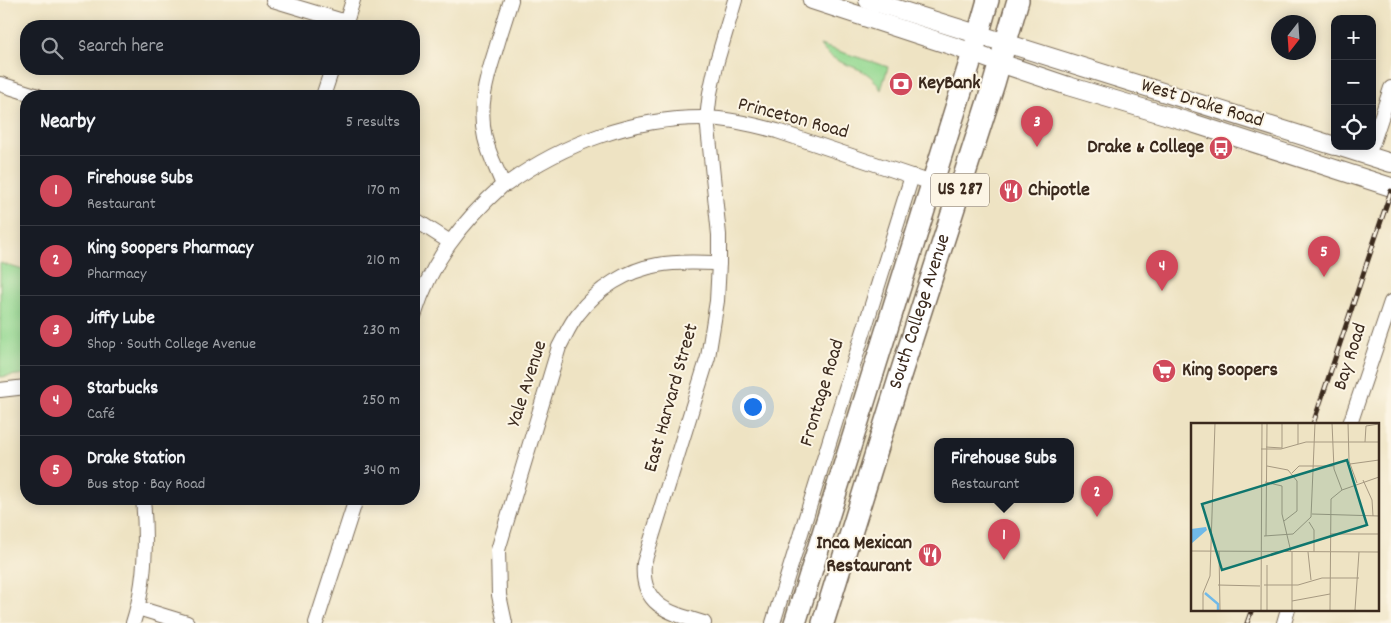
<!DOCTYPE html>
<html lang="en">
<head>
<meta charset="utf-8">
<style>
  :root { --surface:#171b24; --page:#20242c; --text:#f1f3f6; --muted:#9ea1a6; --line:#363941; --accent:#d1495b }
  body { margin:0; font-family:Dekko,sans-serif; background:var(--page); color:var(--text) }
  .controls { position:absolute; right:15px; top:15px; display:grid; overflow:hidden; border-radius:10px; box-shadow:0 2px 12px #0003 }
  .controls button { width:45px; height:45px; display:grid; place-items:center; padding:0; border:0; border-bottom:1px solid var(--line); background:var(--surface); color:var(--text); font:25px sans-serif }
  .compass { position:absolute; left:1271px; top:15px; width:45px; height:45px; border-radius:50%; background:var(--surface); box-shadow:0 2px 12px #0003; rotate:197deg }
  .you { position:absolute; left:752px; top:406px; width:18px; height:18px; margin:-12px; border:4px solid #fff; border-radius:50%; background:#1a73e8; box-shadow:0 0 0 8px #1a73e833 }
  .badge { display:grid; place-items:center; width:32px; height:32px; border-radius:50%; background:var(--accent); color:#fff; font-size:16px; font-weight:700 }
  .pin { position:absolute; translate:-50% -41px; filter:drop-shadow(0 1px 2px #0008) }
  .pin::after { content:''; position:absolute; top:26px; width:18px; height:15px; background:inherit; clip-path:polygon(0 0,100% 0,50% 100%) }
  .popup { position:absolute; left:934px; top:438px; width:140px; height:65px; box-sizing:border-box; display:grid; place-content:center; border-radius:10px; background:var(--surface); filter:drop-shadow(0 1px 4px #0005); font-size:16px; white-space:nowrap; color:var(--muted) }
  .popup b { font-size:19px; color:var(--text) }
  .popup::after { content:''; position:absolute; left:50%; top:100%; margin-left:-10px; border:10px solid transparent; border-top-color:var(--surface) }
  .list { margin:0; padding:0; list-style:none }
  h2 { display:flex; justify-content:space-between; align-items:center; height:65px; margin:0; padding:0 20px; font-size:21px }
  h2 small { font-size:16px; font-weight:400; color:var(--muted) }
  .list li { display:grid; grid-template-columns:32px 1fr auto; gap:15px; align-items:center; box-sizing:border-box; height:70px; padding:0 20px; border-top:1px solid var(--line) }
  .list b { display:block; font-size:19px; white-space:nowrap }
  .list p { margin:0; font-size:16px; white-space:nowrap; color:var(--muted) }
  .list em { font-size:16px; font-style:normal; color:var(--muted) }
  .icon { flex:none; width:28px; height:28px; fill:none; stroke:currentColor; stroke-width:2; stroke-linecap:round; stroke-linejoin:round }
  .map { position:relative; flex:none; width:1391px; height:623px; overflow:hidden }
  .search { position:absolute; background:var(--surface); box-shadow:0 2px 12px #0003; left:20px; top:20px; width:400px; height:55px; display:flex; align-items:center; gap:12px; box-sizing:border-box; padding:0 18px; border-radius:20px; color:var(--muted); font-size:19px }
  .panel { position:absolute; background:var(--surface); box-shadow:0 2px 12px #0003; left:20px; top:90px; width:400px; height:415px; border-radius:20px }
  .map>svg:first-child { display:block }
  .green { fill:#93d890; stroke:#678157 }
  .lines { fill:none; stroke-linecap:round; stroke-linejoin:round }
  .minor-casing { stroke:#7a6b58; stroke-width:16 }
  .major-casing { stroke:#7a6b58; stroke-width:20 }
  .highway-casing { stroke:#7a6b58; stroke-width:24 }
  .minor { stroke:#fff; stroke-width:14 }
  .major { stroke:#fff; stroke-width:18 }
  .highway { stroke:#fff; stroke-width:21 }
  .rail-casing { stroke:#3b2a1e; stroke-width:5 }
  .rail { stroke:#fcf5e5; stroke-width:3; stroke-dasharray:9; stroke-linecap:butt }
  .labels { text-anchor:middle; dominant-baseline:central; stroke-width:4; stroke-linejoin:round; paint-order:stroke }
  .shield { fill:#fcf5e5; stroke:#75675a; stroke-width:1 }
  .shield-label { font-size:19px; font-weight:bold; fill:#3b2a1e }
  .poi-label { font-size:20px; font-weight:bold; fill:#3b2a1e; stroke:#fcf5e5; text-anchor:start }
  .street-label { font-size:20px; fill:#3b2a1e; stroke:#fcf5e5 }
  .inset-river { fill:none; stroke:#70b9e8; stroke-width:2.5 }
  .inset-road { fill:none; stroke:#a69981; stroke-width:1 }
  .view { fill:#0f766e; fill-opacity:0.15; stroke:#0f766e; stroke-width:2.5 }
  .inset-edge { fill:none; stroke:#3b2a1e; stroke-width:2.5 }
</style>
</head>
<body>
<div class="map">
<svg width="1391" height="623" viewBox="0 0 1391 623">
  <rect width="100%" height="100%" fill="#fcf5e5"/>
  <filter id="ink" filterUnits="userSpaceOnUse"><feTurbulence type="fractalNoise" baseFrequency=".02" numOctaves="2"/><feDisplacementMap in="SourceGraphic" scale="10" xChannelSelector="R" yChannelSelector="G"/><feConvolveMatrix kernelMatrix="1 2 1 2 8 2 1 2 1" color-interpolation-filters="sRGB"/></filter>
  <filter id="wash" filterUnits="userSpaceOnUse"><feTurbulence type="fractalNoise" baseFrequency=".0096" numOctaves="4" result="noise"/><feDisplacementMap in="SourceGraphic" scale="20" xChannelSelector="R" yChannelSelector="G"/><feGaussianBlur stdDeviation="1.12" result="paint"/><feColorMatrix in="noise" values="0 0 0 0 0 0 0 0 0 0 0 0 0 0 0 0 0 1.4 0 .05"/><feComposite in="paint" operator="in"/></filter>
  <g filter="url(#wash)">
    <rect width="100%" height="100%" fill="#eee3c3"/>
    <g class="green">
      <path d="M 820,45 L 888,67 L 881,90 C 867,64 847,70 828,54 C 825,52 822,48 820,45 Z"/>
      <path d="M 0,263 L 26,271 L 26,374 L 0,377 Z"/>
    </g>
  </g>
  <g filter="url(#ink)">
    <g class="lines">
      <g class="minor-casing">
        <g id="minor">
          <path d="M 273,0 L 346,22"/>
          <path d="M 345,26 L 353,0"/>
          <path d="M 0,84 L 38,96"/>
          <path d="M 323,96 L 332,69"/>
          <path d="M 1372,145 L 1391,88"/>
          <path d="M 503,185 C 497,169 489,155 485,138 C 478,108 486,80 495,52 C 500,34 506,17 511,0"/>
          <path d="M 414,219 L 450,242"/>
          <path d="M 414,316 C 431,261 461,223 503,185 L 507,184 C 564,143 635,117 706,118 C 730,119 755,125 777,131 L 932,183"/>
          <path d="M 0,390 L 26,387"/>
          <path d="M 1350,424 L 1391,302"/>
          <path d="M 138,608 L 187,623"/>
          <path d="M 133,623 C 146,582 147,541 143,499"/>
          <path d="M 316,623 L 356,499"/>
          <path d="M 505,623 L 499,595 L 498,550 L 559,347 C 565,336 570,324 578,314 C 597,289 627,270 658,265 C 678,261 699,263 719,263"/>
          <path d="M 704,623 C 670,613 640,606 644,563 L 708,357 L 717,301 L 719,263 L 719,235 L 707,118 L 710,93 L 717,61 L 735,0"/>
          <path d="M 773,623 L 912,176"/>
          <path d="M 1284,623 L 1288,609"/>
        </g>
      </g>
      <g class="major-casing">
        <g id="major">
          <path d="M 812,0 L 953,46 L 1000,63 L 1068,86 L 1189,122 L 1391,187"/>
          <path d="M 868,0 L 1335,146"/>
          <path d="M 1337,146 L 1391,163"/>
        </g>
      </g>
      <g class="highway-casing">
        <g id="highway">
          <path d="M 795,623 L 973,53 L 988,0"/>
          <path id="s1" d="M 823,623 L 899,379 L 994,83 L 1018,0"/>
        </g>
      </g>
      <use href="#minor" class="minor"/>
      <use href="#major" class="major"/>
      <use href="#highway" class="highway"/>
      <g class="rail-casing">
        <g id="rail">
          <path d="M 1313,424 L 1391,191"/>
          <path d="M 1247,623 L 1252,609"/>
        </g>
      </g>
      <use href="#rail" class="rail"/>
    </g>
  </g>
  <defs>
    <g id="bank-disc" transform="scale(1.25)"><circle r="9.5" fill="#d1495b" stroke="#fcf5e5"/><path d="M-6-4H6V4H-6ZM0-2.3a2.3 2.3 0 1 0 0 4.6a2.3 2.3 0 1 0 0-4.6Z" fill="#fff"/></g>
    <g id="bus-disc" transform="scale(1.25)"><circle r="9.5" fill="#d1495b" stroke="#fcf5e5"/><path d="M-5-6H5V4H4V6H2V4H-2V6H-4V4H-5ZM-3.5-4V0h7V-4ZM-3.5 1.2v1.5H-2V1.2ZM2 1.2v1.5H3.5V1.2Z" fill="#fff"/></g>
    <g id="restaurant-disc" transform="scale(1.25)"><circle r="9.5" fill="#d1495b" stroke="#fcf5e5"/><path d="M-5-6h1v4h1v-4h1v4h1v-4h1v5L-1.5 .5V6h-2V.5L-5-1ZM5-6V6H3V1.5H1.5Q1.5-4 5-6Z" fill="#fff"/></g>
    <g id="supermarket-disc" transform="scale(1.25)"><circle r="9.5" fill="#d1495b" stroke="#fcf5e5"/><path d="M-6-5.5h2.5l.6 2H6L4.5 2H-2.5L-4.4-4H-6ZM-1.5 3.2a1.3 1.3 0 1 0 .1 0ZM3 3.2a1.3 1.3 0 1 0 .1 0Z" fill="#fff"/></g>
  </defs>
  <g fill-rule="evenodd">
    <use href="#bank-disc" x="901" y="84"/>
    <use href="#bus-disc" x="1221" y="148"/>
    <use href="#restaurant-disc" x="1011" y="191"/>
    <use href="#supermarket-disc" x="1164" y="371"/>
    <use href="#restaurant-disc" x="930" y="555"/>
  </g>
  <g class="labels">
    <rect class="shield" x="931" y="173.5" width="58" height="33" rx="4"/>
    <g class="shield-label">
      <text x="960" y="190">US 287</text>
    </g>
    <g class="poi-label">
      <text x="918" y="84">KeyBank</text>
      <text x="1204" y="148" text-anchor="end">Drake &amp; College</text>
      <text x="1028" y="191">Chipotle</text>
      <text x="1182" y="371">King Soopers</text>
      <text x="912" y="544" text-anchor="end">Inca Mexican<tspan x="912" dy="23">Restaurant</tspan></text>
    </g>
    <g class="street-label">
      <text transform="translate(1202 104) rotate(17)">West Drake Road</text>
      <text transform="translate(793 119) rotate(15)">Princeton Road</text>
      <text stroke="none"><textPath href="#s1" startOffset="326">South College Avenue</textPath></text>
      <text transform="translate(1351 357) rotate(-72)">Bay Road</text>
      <text transform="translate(528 384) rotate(-72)">Yale Avenue</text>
      <text transform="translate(823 393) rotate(-73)">Frontage Road</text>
      <text transform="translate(672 398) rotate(-74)">East Harvard Street</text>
    </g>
  </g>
  <g transform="translate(1191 423)">
    <rect width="188" height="188" fill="#eee3c3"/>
    <path d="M 15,104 L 16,107 L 0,121 L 0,106 Z" fill="#70b9e8"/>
    <path class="inset-river" d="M 14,170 L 27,181 L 27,187"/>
    <path class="inset-road" d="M 141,0 L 143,46 L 151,67M 157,0 L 158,38 L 166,60M 174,19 L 175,3 L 188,1M 107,21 L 107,0M 75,24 L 91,25M 91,25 L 91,0M 70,26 L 90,26 L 115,19 L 188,19M 159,41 L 188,37M 76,43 L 97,47 L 106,58 L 106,88 L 93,98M 101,50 L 108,43 L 142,43M 172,57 L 181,77 L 182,93M 74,59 L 91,63 L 91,91 L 100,129M 121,91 L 188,93M 118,99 L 123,107 L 123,129M 139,111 L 188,111M 73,113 L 102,111 L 120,94 L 124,0M 75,113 L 76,0M 0,128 L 188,129M 28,128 L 29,187M 117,129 L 120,157M 27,162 L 69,163M 73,162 L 107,162 L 131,155 L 168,155M 101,178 L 139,171M 12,187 L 12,170 L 19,153 L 24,0M 70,187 L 71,0M 76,187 L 76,142M 101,187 L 101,129M 139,187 L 140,76 L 151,67 L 188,54M 164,187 L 168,129"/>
    <path class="view" d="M 156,37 L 176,102 L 31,147 L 11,81 Z"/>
    <rect width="188" height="188" class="inset-edge"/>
  </g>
</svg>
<div class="controls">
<button>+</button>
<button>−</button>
<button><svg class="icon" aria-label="locate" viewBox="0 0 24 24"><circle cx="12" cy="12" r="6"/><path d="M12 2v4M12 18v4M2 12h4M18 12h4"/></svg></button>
</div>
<svg class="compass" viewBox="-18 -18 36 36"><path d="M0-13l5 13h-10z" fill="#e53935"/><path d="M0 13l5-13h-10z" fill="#9ea1a6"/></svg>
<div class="you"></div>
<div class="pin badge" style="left:1004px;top:560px">1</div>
<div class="popup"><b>Firehouse Subs</b>Restaurant</div>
<div class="pin badge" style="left:1097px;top:517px">2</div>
<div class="pin badge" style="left:1037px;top:147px">3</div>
<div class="pin badge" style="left:1162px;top:291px">4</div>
<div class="pin badge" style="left:1324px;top:277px">5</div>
<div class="search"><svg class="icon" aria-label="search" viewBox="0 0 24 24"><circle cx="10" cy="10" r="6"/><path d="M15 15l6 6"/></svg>Search here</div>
<section class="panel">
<h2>Nearby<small>5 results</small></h2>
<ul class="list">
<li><span class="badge">1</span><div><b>Firehouse Subs</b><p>Restaurant</p></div><em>170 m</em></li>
<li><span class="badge">2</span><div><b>King Soopers Pharmacy</b><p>Pharmacy</p></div><em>210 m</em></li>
<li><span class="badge">3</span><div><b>Jiffy Lube</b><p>Shop · South College Avenue</p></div><em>230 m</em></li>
<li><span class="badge">4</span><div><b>Starbucks</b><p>Café</p></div><em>250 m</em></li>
<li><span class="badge">5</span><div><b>Drake Station</b><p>Bus stop · Bay Road</p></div><em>340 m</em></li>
</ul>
</section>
</div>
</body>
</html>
